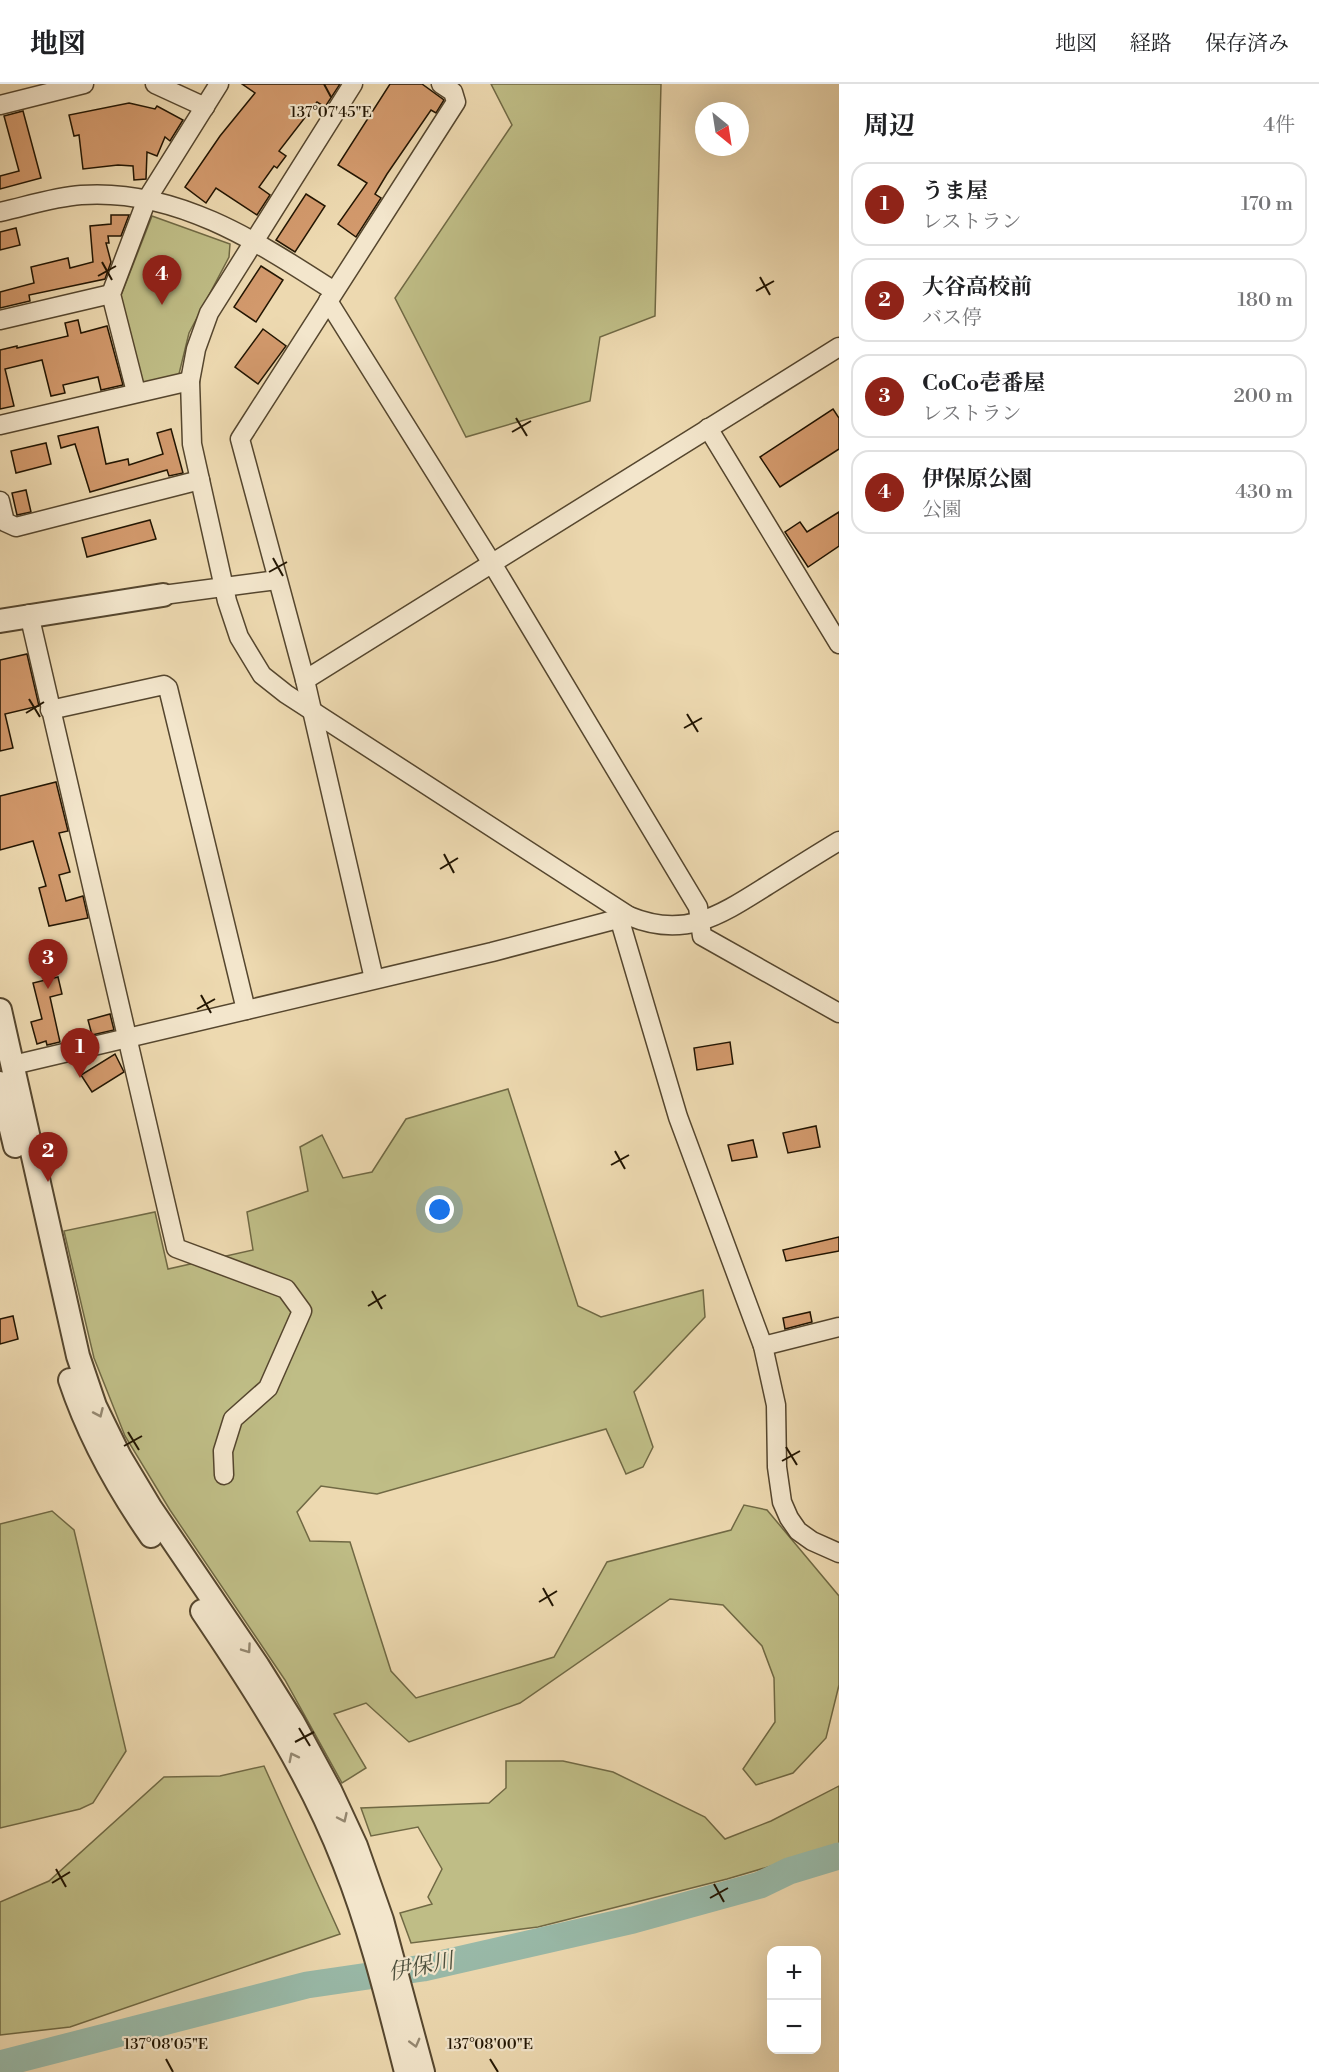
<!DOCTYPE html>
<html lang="ja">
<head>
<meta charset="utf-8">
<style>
  :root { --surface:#fff; --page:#f6f6f6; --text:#202124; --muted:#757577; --line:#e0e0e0; --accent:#8f2418 }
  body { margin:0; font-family:"Libre Bodoni","Noto Serif JP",serif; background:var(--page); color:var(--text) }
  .controls { position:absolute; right:18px; bottom:18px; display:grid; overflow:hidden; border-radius:12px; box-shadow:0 6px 24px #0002 }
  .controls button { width:54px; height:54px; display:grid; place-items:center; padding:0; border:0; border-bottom:2px solid var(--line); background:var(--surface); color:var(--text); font:30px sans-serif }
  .compass { position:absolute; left:695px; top:18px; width:54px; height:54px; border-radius:50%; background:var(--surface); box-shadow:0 6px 24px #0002; rotate:150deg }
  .you { position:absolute; left:440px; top:1126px; width:21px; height:21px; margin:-15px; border:4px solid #fff; border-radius:50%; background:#1a73e8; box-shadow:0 0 0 9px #1a73e833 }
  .badge { display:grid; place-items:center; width:39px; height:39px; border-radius:50%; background:var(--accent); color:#fff; font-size:20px; font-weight:700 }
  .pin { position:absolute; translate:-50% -50px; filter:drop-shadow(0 2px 3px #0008) }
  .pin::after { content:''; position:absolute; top:32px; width:21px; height:18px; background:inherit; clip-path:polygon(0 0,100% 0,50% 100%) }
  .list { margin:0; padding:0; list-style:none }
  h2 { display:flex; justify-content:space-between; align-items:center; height:78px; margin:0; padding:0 24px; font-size:26px }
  h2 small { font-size:20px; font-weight:400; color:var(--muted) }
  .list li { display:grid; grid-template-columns:39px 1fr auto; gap:18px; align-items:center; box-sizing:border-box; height:84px; margin:0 12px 12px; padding:0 12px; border:2px solid var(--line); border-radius:18px }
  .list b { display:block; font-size:22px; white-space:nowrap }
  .list p { margin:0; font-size:20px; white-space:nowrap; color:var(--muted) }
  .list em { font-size:20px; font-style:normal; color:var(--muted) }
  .map { position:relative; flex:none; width:839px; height:1988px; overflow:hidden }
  header { display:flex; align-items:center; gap:36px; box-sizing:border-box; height:84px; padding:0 30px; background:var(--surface); border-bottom:2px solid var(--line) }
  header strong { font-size:28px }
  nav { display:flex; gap:33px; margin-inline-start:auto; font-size:21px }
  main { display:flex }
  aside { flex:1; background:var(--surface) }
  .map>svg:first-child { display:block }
  .green { fill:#bfbd86; stroke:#706944; stroke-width:1.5 }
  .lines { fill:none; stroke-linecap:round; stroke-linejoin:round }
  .river { stroke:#99baa9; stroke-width:27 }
  .building { fill:#d2996c; stroke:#221502; stroke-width:1.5 }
  .minor-casing { stroke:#55462e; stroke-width:21 }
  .tertiary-casing { stroke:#55462e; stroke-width:26 }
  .minor { stroke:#f3e6cc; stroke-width:18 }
  .tertiary { stroke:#f3e6cc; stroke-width:22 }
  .oneway { stroke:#958871 }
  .ticks { fill:none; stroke:#221502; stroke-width:2 }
  .labels { text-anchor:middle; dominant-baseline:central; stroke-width:4.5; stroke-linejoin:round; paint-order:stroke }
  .water-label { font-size:22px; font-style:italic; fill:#4c4f3c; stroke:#f3e6cc }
  .ticks-label { font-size:15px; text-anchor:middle; fill:#221502; stroke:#f3e6cc; stroke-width:4.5; stroke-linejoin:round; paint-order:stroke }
</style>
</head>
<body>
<header>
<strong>地図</strong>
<nav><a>地図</a><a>経路</a><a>保存済み</a></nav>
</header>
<main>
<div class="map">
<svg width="839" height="1988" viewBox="0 0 839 1988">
  <rect width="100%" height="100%" fill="#edd9b0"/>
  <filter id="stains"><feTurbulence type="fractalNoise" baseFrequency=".00333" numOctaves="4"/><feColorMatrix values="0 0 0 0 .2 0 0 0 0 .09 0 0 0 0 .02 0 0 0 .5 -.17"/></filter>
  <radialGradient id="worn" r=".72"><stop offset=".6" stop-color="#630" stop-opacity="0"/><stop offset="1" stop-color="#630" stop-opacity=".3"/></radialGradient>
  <g class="green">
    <path d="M 491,0 L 661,0 L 655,232 L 600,253 L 590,317 L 466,353 L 395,214 L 512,41 Z"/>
    <path d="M 152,132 L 230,160 L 229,173 L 189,249 L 178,294 L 147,302 L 140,297 L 120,214 Z"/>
    <path d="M 508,1005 L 578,1222 L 601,1233 L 703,1206 L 705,1233 L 634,1308 L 653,1363 L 643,1383 L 626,1390 L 606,1345 L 377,1410 L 321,1402 L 297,1428 L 310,1457 L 350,1458 L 391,1587 L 416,1614 L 554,1573 L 607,1478 L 731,1446 L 744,1421 L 767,1426 L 839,1512 L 839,1601 L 826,1654 L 793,1689 L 756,1701 L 743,1685 L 775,1638 L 774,1594 L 762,1562 L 723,1521 L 670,1515 L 520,1619 L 409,1658 L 366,1619 L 334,1630 L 366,1684 L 342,1699 L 285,1596 L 170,1426 L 125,1352 L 94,1274 L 64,1147 L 155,1128 L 168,1185 L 253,1166 L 247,1128 L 308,1107 L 300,1063 L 322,1051 L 343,1094 L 372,1088 L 406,1035 Z"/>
    <path d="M 52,1427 L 74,1446 L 126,1667 L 93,1719 L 80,1725 L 0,1744 L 0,1440 Z"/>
    <path d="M 506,1677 L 563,1677 L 613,1688 L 705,1733 L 725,1755 L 771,1737 L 839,1702 L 839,1762 L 727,1795 L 538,1843 L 411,1859 L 400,1829 L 432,1820 L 428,1813 L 442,1785 L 418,1743 L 371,1752 L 361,1724 L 489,1719 L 506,1704 Z"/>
    <path d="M 264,1682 L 340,1850 L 70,1943 L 0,1951 L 0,1818 L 49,1797 L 164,1693 L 220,1692 Z"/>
  </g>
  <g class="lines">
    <path class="river" d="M 0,1980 L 307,1901 L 423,1884 L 633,1836 L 760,1801 L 789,1787 L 839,1772"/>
  </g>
  <g class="building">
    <path d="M 242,0 L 340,0 L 325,23 L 317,18 L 279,67 L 286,72 L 277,84 L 274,82 L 259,103 L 270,111 L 257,131 L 216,104 L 206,119 L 185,103 L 220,52 L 255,9 Z"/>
    <path d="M 390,0 L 422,0 L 444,16 L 436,29 L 431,26 L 387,90 L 375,110 L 381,114 L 356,153 L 338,140 L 367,99 L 338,81 Z"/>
    <path d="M 129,19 L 155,25 L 157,22 L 183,36 L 170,57 L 165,53 L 157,72 L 147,68 L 146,95 L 134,96 L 133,82 L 118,81 L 83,85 L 79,51 L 74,52 L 69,31 Z"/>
    <path d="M 23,27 L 41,94 L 0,105 L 0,92 L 19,87 L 4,32 Z"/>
    <path d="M 306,110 L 325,122 L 295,168 L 276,156 Z"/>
    <path d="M 111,131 L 129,131 L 121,152 L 108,152 L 109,159 L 106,159 L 111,178 L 105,195 L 29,211 L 30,217 L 0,224 L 0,208 L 34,199 L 31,183 L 68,174 L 70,184 L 93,178 L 90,142 L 111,140 Z"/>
    <path d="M 16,144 L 20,161 L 0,166 L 0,148 Z"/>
    <path d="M 261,182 L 283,196 L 256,238 L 234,223 Z"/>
    <path d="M 78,236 L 81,249 L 107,242 L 123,301 L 101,306 L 98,293 L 63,301 L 65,309 L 51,312 L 42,276 L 5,285 L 14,322 L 0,325 L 0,266 L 17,262 L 17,264 L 68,252 L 65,239 Z"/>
    <path d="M 263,245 L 286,262 L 258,300 L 235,283 Z"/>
    <path d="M 833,325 L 839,334 L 839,365 L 780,403 L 760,373 Z"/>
    <path d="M 98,343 L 106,380 L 128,375 L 129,381 L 163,370 L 157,349 L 171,345 L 183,389 L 169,392 L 167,386 L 90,408 L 75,360 L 61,364 L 58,352 Z"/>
    <path d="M 46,359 L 51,380 L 16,389 L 11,367 Z"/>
    <path d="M 26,406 L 31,428 L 17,431 L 12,409 Z"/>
    <path d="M 839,428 L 839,462 L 808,483 L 785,448 L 800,438 L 807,448 Z"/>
    <path d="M 150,436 L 156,455 L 87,473 L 82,454 Z"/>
    <path d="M 27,570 L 39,622 L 5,630 L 13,664 L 0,667 L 0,576 Z"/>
    <path d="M 56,698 L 68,747 L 59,749 L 70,788 L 59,791 L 66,817 L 83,812 L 88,834 L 49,842 L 39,804 L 46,802 L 33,757 L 0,766 L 0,712 Z"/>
    <path d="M 58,893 L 62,910 L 50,913 L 60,958 L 47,961 L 46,957 L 37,960 L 31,938 L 42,935 L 33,899 Z"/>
    <path d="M 110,930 L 114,946 L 92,951 L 88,936 Z"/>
    <path d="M 730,958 L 733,980 L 697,986 L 694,964 Z"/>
    <path d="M 115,970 L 124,988 L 92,1008 L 81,991 Z"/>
    <path d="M 816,1042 L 820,1063 L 788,1069 L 783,1049 Z"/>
    <path d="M 753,1056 L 757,1073 L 732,1077 L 728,1061 Z"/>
    <path d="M 839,1153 L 839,1167 L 786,1177 L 783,1166 Z"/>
    <path d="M 810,1228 L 812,1238 L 785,1245 L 783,1234 Z"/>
    <path d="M 13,1232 L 18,1255 L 0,1260 L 0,1235 Z"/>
  </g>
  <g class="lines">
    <g class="minor-casing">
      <g id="minor">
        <path d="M 155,0 L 205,23"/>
        <path d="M 353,0 L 209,229 L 196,265 L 190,297 L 192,360 L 227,517 L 239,553 L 262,591 L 286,610 L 629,832 C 684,855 719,832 765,803 C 789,788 814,772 839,757"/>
        <path d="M 0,21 L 84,0"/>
        <path d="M 0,128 C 27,122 54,113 81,111 C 176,104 258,158 334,207"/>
        <path d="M 328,217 L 493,481 L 698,823 L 702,852 L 839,929"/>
        <path d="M 0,236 L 111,210"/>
        <path d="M 136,308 L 111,210 L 147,115 L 219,0"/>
        <path d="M 0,341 L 190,297"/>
        <path d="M 708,344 L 839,560"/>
        <path d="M 0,417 L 5,438 L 16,443 L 200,396"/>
        <path d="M 163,511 L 277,496"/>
        <path d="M 29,530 L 176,1164 L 286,1205 L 302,1227 L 268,1304 L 233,1335 L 223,1367 L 224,1391"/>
        <path d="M 305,596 L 839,263"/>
        <path d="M 50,626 L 164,601 L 168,604 L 246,926"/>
        <path d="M 620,837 L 678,1033 L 763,1262 L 776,1321 L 777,1383 L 782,1418 L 789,1434 L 798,1447 L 812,1457 L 839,1469"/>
        <path d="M 374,895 L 305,596 L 240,355 L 456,18 L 453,8 L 441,0"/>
        <path d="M 13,981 L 492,868 L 629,832"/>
        <path d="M 763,1262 L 839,1243"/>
      </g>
    </g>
    <g class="tertiary-casing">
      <g id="tertiary">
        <path d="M 0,537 L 163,511"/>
        <path d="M 0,926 L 78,1272 L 95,1322 L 120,1373 L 150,1423 L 258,1582 L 293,1638 L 330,1706 L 356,1762 L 382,1836 L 423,1988"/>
        <path d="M 0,999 L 15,1062"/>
        <path d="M 70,1296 C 89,1353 117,1403 151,1452"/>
        <path d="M 202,1527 C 256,1607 309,1689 344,1779 C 371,1847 388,1918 406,1988"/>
      </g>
    </g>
    <use href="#minor" class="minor"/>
    <use href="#tertiary" class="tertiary"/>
  </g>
  <defs><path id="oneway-chevron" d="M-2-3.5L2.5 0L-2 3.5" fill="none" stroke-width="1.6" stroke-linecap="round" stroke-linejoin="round" transform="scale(1.5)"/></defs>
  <g class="oneway">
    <use href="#oneway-chevron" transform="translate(99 1329) rotate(66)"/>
    <use href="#oneway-chevron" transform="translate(247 1565) rotate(55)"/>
    <use href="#oneway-chevron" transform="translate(293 1673) rotate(-117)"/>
    <use href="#oneway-chevron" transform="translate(343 1734) rotate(65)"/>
    <use href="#oneway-chevron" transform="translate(415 1959) rotate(75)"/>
  </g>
  <path class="ticks" d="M 324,0 L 331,13M 102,178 L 112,196M 98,192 L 116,182M 760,193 L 770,211M 756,207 L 774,197M 516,334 L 527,352M 512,348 L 531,337M 273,474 L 283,492M 269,488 L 287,478M 29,615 L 40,633M 26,629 L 44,618M 687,630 L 698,648M 684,644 L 702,634M 444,770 L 454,789M 440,785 L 458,774M 201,911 L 211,929M 197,925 L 215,915M 615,1067 L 625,1085M 611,1081 L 629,1071M 372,1207 L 382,1225M 368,1222 L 386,1211M 128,1348 L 139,1366M 124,1362 L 142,1352M 786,1363 L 797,1381M 782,1377 L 800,1367M 543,1504 L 553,1522M 539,1518 L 557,1507M 299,1644 L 310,1662M 295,1658 L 314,1648M 56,1785 L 66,1803M 52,1799 L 70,1788M 714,1800 L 724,1818M 710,1814 L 728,1804M 166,1975 L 173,1988M 490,1975 L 498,1988"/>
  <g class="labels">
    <g class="water-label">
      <text transform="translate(421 1883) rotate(-11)">伊保川</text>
    </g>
  </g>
  <g class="ticks-label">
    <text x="331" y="33">137°07'45"E</text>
    <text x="166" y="1965">137°08'05"E</text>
    <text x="490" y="1965">137°08'00"E</text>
  </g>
  <rect width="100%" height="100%" filter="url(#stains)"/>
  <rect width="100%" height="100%" fill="url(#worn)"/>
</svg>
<div class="controls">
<button>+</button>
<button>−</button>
</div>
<svg class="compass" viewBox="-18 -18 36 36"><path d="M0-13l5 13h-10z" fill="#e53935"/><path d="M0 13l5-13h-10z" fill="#757577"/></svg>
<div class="you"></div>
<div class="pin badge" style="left:80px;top:994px">1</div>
<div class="pin badge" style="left:48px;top:1098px">2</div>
<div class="pin badge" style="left:48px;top:905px">3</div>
<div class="pin badge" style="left:162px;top:221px">4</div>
</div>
<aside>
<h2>周辺<small>4件</small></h2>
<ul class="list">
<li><span class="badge">1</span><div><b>うま屋</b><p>レストラン</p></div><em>170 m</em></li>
<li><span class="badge">2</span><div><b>大谷高校前</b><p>バス停</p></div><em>180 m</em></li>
<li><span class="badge">3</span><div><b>CoCo壱番屋</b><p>レストラン</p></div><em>200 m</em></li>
<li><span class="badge">4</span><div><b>伊保原公園</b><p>公園</p></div><em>430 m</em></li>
</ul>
</aside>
</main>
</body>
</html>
